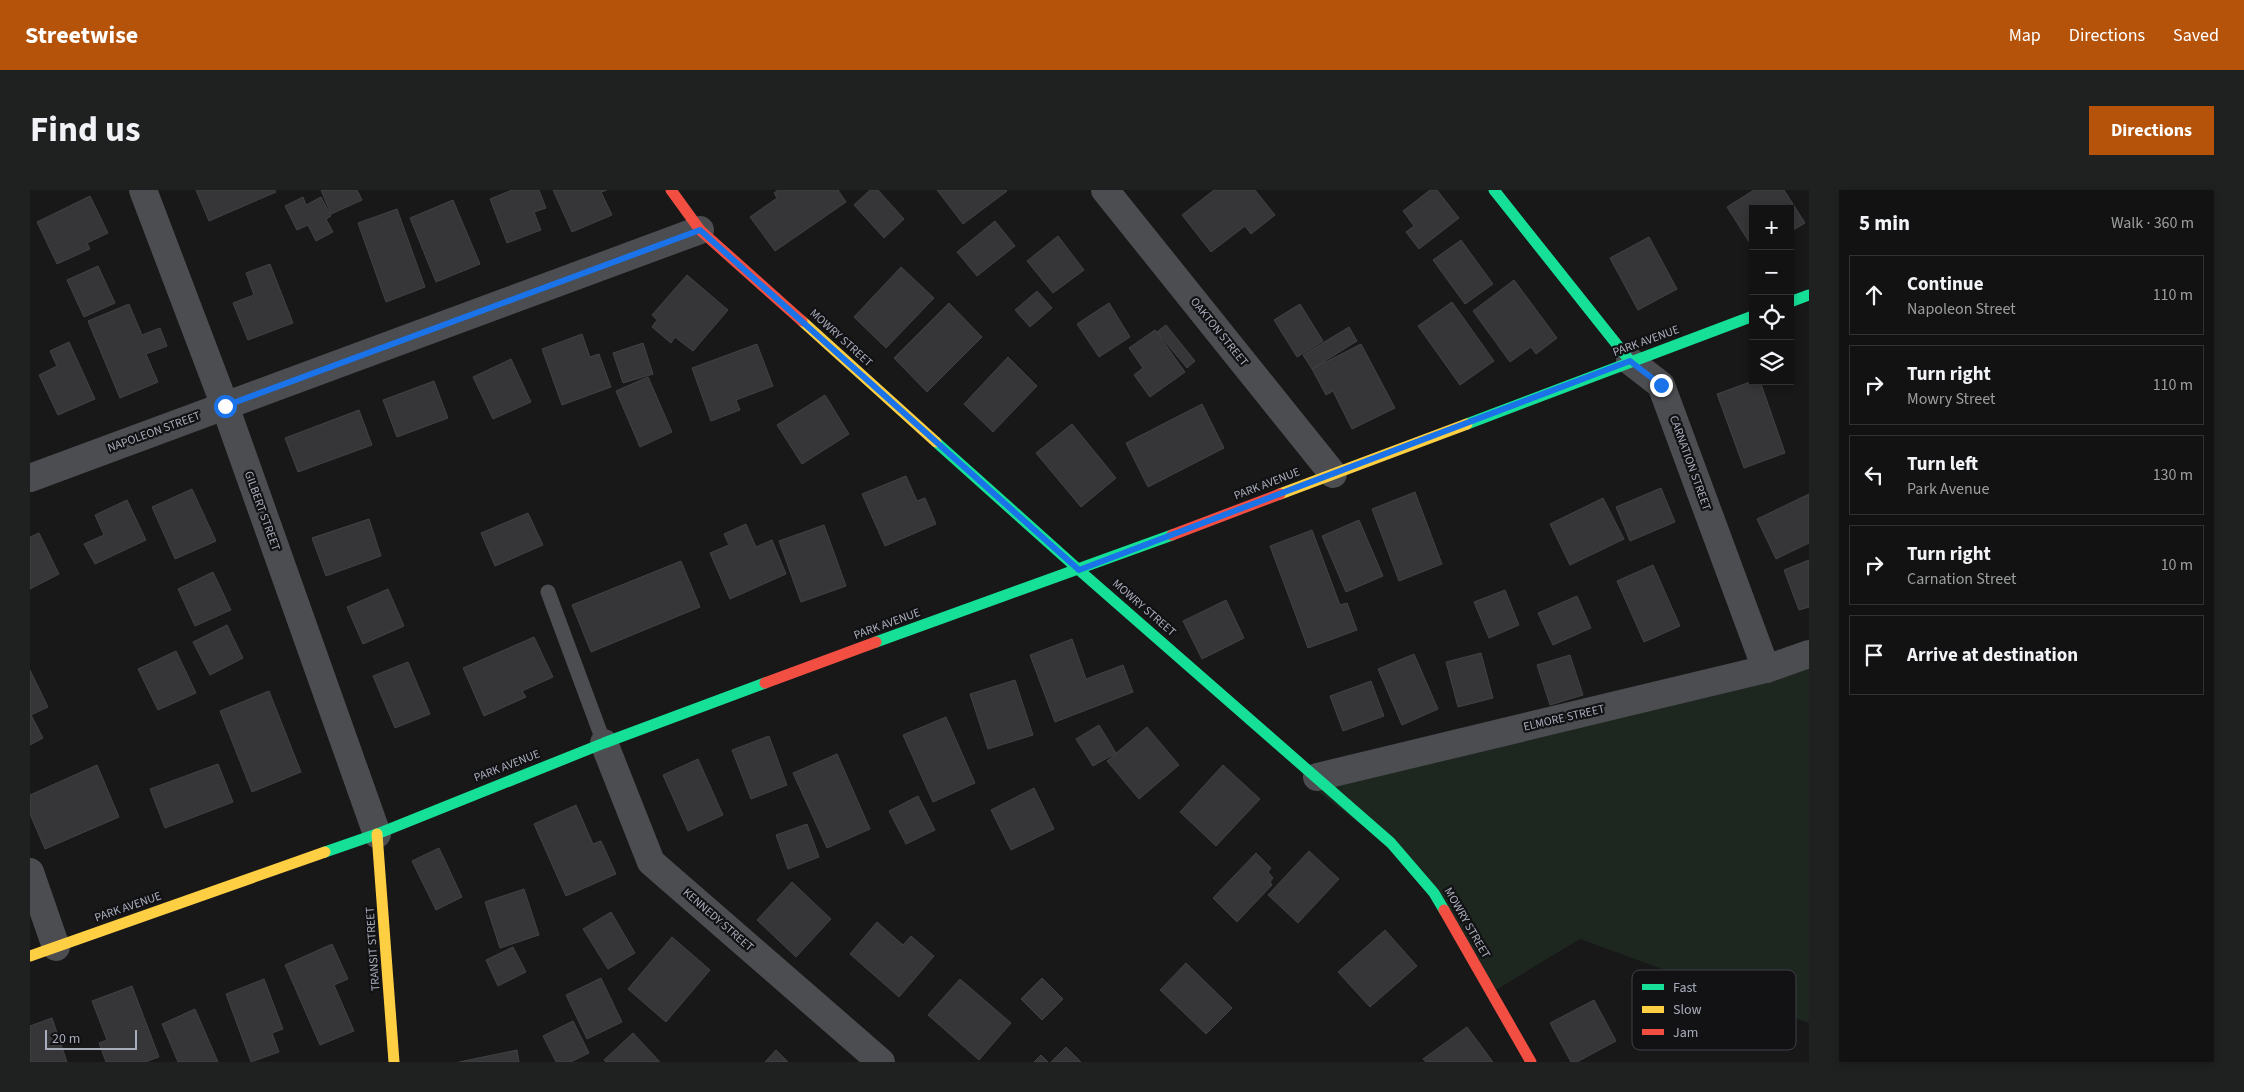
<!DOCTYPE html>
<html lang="en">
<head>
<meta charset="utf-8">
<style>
  :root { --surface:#121212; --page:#1f2020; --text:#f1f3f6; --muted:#9c9e9f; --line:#313232; --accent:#b45309 }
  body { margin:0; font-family:"Source Sans 3",sans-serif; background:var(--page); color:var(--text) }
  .controls { position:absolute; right:15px; top:15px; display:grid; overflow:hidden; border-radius:0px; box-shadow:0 2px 8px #0003 }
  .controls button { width:45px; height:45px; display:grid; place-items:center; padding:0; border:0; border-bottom:1px solid var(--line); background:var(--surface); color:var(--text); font:25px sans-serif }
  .scale { position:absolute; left:15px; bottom:12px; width:92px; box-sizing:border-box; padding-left:5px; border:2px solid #a8adbb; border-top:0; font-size:14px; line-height:18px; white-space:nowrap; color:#a8adbb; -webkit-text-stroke:4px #121214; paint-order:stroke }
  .stop { position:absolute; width:15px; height:15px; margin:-11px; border:4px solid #1a73e8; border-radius:50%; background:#fff }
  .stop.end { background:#1a73e8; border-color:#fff; box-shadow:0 1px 5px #0008 }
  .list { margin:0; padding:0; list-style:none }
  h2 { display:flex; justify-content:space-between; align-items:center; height:65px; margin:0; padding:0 20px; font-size:21px }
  h2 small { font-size:16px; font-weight:400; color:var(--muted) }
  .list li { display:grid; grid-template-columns:32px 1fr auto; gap:15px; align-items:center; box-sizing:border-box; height:80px; margin:0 10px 10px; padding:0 10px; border:1px solid var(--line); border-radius:0px }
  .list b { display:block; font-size:19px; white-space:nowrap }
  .list p { margin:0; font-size:16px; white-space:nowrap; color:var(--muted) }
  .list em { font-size:16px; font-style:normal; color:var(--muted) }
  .icon { flex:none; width:28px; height:28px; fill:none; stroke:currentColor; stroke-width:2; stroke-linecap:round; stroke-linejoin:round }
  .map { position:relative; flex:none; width:1779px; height:872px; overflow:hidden; border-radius:0px }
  header { display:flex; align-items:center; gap:30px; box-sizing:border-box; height:70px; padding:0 25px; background:var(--accent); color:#fff }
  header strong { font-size:24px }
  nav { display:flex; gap:28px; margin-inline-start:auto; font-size:18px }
  .intro { display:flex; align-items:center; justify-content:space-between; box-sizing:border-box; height:120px; padding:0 30px }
  h1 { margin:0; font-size:35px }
  .button { padding:12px 22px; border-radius:0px; background:var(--accent); color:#fff; font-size:18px; font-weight:700 }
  main { display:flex; gap:30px; padding:0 30px }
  aside { flex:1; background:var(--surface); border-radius:0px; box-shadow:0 2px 8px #0003 }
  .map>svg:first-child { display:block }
  .green { fill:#1d261f }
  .building { fill:#363638; stroke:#414245 }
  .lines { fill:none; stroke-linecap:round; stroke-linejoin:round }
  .lane { stroke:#4c4d51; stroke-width:15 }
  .street { stroke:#4c4d51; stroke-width:28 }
  .fast { stroke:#16e098; stroke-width:11 }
  .slow { stroke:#ffcf43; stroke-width:11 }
  .jam { stroke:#f24e42; stroke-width:11 }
  .route { stroke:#1a73e8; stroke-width:6 }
  .labels { text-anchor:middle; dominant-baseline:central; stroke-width:4.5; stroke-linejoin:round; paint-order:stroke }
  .street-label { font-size:12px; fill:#a8adbb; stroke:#121214 }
  .key { fill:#121214; stroke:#3f4046; stroke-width:1 }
  .key-label { font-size:14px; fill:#a8adbb }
</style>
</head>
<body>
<header>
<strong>Streetwise</strong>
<nav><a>Map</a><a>Directions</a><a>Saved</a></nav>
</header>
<div class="intro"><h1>Find us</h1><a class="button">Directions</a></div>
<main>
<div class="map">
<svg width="1779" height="872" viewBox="0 0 1779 872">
  <rect width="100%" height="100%" fill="#181818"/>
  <path class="green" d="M 1779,472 L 1779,833 L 1550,749 L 1464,801 L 1384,676 L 1281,596 Z"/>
  <g class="building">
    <path d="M 166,0 L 245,0 L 246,2 L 179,31 Z"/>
    <path d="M 291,0 L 327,0 L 332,10 L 301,24 Z"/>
    <path d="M 482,0 L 509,0 L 516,18 L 504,22 L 511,40 L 477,53 L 460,9 Z"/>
    <path d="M 523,0 L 577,0 L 571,2 L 582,25 L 542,42 Z"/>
    <path d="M 748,0 L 808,0 L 816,12 L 745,61 L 720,27 L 747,8 L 744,3 Z"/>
    <path d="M 840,0 L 848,0 L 874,29 L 854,48 L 824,15 Z"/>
    <path d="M 907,0 L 976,0 L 977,1 L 933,34 Z"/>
    <path d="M 1184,0 L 1225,0 L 1245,25 L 1221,44 L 1215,36 L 1181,62 L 1152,25 Z"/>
    <path d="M 1400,0 L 1407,0 L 1429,28 L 1389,59 L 1376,42 L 1384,36 L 1373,21 Z"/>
    <path d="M 1724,0 L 1754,0 L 1775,33 L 1760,42 L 1760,19 L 1723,19 L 1723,58 L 1697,17 Z"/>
    <path d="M 60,6 L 78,43 L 57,53 L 60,59 L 27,74 L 7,32 Z"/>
    <path d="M 273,7 L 276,15 L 291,7 L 301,26 L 296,29 L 303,42 L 286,51 L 278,35 L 267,40 L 255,16 Z"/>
    <path d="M 423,10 L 450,74 L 406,92 L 380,28 Z"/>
    <path d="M 367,19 L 395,97 L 356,112 L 328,33 Z"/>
    <path d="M 965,31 L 985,56 L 947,86 L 927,62 Z"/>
    <path d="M 1028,46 L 1054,80 L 1023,103 L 997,71 Z"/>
    <path d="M 1619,47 L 1647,99 L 1608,120 L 1580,68 Z"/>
    <path d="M 1431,50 L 1463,94 L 1435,114 L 1403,70 Z"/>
    <path d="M 240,74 L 263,133 L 218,150 L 203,113 L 224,105 L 216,83 Z"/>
    <path d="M 68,76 L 85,113 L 54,127 L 37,90 Z"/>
    <path d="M 871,77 L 904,108 L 856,158 L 824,127 Z"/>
    <path d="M 657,85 L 698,120 L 663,161 L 645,147 L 641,153 L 622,137 L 627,130 L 622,125 Z"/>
    <path d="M 1484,90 L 1527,148 L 1506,164 L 1501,157 L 1480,172 L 1443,121 Z"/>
    <path d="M 1007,101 L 1022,118 L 1000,137 L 985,120 Z"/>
    <path d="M 1422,112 L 1464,171 L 1430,195 L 1388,136 Z"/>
    <path d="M 919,113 L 952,147 L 897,202 L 864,168 Z"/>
    <path d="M 1079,113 L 1100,147 L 1069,167 L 1047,134 Z"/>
    <path d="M 99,114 L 112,145 L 130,138 L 137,156 L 116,164 L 128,192 L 90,208 L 58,131 Z"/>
    <path d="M 1270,114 L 1293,151 L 1267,167 L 1244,130 Z"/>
    <path d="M 1136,135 L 1165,171 L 1157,178 L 1127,142 Z"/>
    <path d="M 1319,137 L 1327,151 L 1282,179 L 1273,165 Z"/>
    <path d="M 1125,140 L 1155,182 L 1120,207 L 1104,185 L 1113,178 L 1099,158 Z"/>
    <path d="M 552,144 L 560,167 L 569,164 L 581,197 L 532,215 L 512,159 Z"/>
    <path d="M 39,152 L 65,209 L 28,225 L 9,185 L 27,176 L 20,161 Z"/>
    <path d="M 613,153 L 623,184 L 593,193 L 583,163 Z"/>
    <path d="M 727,154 L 743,196 L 706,210 L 710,220 L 681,231 L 662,178 Z"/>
    <path d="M 1331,154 L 1365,218 L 1322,239 L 1303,201 L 1296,205 L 1282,179 Z"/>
    <path d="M 978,167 L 1007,196 L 963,242 L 934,214 Z"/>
    <path d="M 481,169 L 501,212 L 463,229 L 443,187 Z"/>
    <path d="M 618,187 L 642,242 L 610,257 L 586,201 Z"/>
    <path d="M 404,191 L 418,228 L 367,247 L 353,210 Z"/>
    <path d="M 1723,191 L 1730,191 L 1755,263 L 1714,278 L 1687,204 Z"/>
    <path d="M 795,205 L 819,244 L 772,274 L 747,235 Z"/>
    <path d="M 1172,214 L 1194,258 L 1118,297 L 1096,253 Z"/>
    <path d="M 329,220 L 342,255 L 268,282 L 255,248 Z"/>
    <path d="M 1042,234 L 1086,288 L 1051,317 L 1006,263 Z"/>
    <path d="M 876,286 L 887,311 L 895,308 L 906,334 L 855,356 L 832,304 Z"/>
    <path d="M 1631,298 L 1645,332 L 1600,351 L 1586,317 Z"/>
    <path d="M 162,299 L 186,351 L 145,369 L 122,317 Z"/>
    <path d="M 1385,302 L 1412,374 L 1369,391 L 1342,319 Z"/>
    <path d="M 1779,304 L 1779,353 L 1746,369 L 1727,329 Z"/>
    <path d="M 1573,308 L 1594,349 L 1540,375 L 1520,334 Z"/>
    <path d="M 97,310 L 116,350 L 65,374 L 54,354 L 74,345 L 65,325 Z"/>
    <path d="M 498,323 L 513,355 L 465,376 L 451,343 Z"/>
    <path d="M 339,329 L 351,366 L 296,386 L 282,348 Z"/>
    <path d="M 1329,330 L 1353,386 L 1316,402 L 1292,346 Z"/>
    <path d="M 716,334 L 726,357 L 742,350 L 756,384 L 700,409 L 680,363 L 699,355 L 694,344 Z"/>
    <path d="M 794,335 L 816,396 L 771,412 L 749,351 Z"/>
    <path d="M 1282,340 L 1310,415 L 1317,413 L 1327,440 L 1278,458 L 1240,356 Z"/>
    <path d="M 9,343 L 29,384 L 0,399 L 0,347 Z"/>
    <path d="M 1779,370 L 1779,417 L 1769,420 L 1754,380 Z"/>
    <path d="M 651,371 L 670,417 L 561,462 L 542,415 Z"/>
    <path d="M 1623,375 L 1650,436 L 1614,452 L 1587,391 Z"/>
    <path d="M 183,382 L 201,420 L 165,436 L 148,399 Z"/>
    <path d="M 358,399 L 374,436 L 333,454 L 317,417 Z"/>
    <path d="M 1475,400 L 1489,435 L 1459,448 L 1444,412 Z"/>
    <path d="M 1547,406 L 1561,438 L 1523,455 L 1508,423 Z"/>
    <path d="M 1196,410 L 1214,448 L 1172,469 L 1153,431 Z"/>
    <path d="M 197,435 L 213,468 L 180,485 L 163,452 Z"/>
    <path d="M 504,447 L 523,487 L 492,501 L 496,507 L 454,526 L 433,478 Z"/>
    <path d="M 1042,449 L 1056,489 L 1093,475 L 1103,502 L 1025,532 L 1000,465 Z"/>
    <path d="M 146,461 L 166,503 L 128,520 L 108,479 Z"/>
    <path d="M 1451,463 L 1463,508 L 1428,517 L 1416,472 Z"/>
    <path d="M 1384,464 L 1408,519 L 1372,535 L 1348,479 Z"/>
    <path d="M 1540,465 L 1553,505 L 1520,515 L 1507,475 Z"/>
    <path d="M 378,472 L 400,524 L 365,538 L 343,486 Z"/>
    <path d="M 0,480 L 18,517 L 1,525 L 13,548 L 0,555 Z"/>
    <path d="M 985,490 L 1003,545 L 958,559 L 940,504 Z"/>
    <path d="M 1341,491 L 1354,526 L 1313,541 L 1300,506 Z"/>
    <path d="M 239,501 L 271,582 L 222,602 L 190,521 Z"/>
    <path d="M 916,527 L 945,593 L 903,612 L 873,545 Z"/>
    <path d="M 1069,535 L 1086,563 L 1063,576 L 1046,549 Z"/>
    <path d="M 1117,537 L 1149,575 L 1109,609 L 1077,571 Z"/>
    <path d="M 739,546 L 757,595 L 721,609 L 702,560 Z"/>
    <path d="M 807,564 L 840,639 L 797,658 L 763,583 Z"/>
    <path d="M 668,569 L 693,625 L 658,641 L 633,585 Z"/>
    <path d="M 188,574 L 203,612 L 135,638 L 120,599 Z"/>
    <path d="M 67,575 L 89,627 L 15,659 L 0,624 L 0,605 Z"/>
    <path d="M 1193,575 L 1230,609 L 1186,656 L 1150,622 Z"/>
    <path d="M 1004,598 L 1024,639 L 981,660 L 961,620 Z"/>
    <path d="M 888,606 L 905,640 L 876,654 L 859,621 Z"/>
    <path d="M 546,615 L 563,654 L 571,651 L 586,684 L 536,706 L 504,634 Z"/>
    <path d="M 777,634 L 789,667 L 758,679 L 746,645 Z"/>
    <path d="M 409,658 L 432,707 L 406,720 L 382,671 Z"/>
    <path d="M 1279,661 L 1309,689 L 1268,733 L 1238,705 Z"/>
    <path d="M 1226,663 L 1241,678 L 1238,682 L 1243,688 L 1240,692 L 1242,695 L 1207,732 L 1183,708 Z"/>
    <path d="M 762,692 L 801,729 L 766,767 L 727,730 Z"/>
    <path d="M 494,699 L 509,745 L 470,758 L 455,712 Z"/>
    <path d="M 581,722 L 605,763 L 578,779 L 553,739 Z"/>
    <path d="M 847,732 L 873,755 L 881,746 L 904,766 L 869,807 L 820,764 Z"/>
    <path d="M 1355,740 L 1387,776 L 1340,817 L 1308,782 Z"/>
    <path d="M 642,747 L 680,780 L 636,832 L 598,799 Z"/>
    <path d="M 302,754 L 318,789 L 304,795 L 324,841 L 290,855 L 255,775 Z"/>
    <path d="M 483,757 L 496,782 L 468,796 L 456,770 Z"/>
    <path d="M 1156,773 L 1202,818 L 1176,844 L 1130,800 Z"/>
    <path d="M 571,788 L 592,832 L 557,849 L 536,805 Z"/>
    <path d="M 1012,788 L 1033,809 L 1012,830 L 991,809 Z"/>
    <path d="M 234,789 L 253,839 L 242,843 L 249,862 L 221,872 L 196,804 Z"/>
    <path d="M 930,789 L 981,833 L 949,870 L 898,825 Z"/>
    <path d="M 102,796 L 129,867 L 115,872 L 76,872 L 69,853 L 77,850 L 62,811 Z"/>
    <path d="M 1564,810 L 1586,851 L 1547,872 L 1541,872 L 1520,833 Z"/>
    <path d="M 165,819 L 188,872 L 148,872 L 132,834 Z"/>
    <path d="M 22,828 L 37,872 L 0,872 L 0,836 Z"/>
    <path d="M 543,831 L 559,863 L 541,872 L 526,872 L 513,846 Z"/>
    <path d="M 1437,837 L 1463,872 L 1396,872 L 1393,869 Z"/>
    <path d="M 603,843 L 630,872 L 576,872 L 574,870 Z"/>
    <path d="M 1036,857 L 1051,872 L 1021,872 Z"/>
    <path d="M 487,860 L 489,872 L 429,872 Z"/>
    <path d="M 746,860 L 758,872 L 735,872 Z"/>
    <path d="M 1011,865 L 1018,872 L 1004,872 Z"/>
  </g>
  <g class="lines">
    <path class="lane" d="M 518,402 L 574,553"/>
    <g class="street">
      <path d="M 113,0 L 195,216 L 347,644"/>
      <path d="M 1075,0 L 1303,284"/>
      <path d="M 1600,171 L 1631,195 L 1736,479"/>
      <path d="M 0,288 L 670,40"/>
      <path d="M 574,553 L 621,672 L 851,872"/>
      <path d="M 1287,587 L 1736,479 L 1779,464"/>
      <path d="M 0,682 L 26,757"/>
    </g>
    <g class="fast">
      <path d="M 1464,0 L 1600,171"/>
      <path d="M 1760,112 L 1779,105"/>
      <path d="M 1437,234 L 1723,126"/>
      <path d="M 906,252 L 1049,380 L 1361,653 L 1404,703 L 1414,720"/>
      <path d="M 846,452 L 1142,345"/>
      <path d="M 295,662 L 347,644 L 574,553 L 735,493"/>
    </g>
    <g class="slow">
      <path d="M 772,131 L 906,252"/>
      <path d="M 1250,304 L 1437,234"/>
      <path d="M 347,644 L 364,872"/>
      <path d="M 0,766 L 295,662"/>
    </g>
    <g class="jam">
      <path d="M 641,0 L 670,40 L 772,131"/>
      <path d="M 1142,345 L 1250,304"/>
      <path d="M 735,493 L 846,452"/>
      <path d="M 1414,720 L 1501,872"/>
    </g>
  </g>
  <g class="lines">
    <path class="route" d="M 195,216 L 670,40 L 1049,380 L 1600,171 L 1631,195"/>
  </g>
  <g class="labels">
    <g class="street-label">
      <text transform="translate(1189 142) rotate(51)">OAKTON STREET</text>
      <text transform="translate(811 148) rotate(42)">MOWRY STREET</text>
      <text transform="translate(1616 151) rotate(-20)">PARK AVENUE</text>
      <text transform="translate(124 242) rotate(-20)">NAPOLEON STREET</text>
      <text transform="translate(1660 273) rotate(70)">CARNATION STREET</text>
      <text transform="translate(1237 294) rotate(-21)">PARK AVENUE</text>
      <text transform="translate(232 321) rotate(70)">GILBERT STREET</text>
      <text transform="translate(1114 418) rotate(41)">MOWRY STREET</text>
      <text transform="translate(857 434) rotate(-20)">PARK AVENUE</text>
      <text transform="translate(1534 528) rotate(-13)">ELMORE STREET</text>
      <text transform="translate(477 576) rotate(-21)">PARK AVENUE</text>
      <text transform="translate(98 717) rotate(-19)">PARK AVENUE</text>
      <text transform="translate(688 730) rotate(41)">KENNEDY STREET</text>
      <text transform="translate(1437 733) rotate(60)">MOWRY STREET</text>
      <text transform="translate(343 759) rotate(-94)">TRANSIT STREET</text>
    </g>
  </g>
  <rect x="1602" y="780" width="164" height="80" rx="8" class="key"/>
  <rect x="1612" y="794" width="22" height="6" fill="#16e098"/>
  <rect x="1612" y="816" width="22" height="7" fill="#ffcf43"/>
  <rect x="1612" y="839" width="22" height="6" fill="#f24e42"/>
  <g class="key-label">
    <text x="1643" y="802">Fast</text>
    <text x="1643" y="824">Slow</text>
    <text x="1643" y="847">Jam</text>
  </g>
</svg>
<div class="controls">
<button>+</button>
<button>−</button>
<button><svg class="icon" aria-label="locate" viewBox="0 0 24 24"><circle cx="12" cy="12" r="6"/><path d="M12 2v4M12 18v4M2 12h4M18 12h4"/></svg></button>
<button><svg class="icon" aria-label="layers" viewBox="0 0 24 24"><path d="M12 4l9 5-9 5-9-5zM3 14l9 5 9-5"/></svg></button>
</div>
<div class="scale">20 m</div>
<div class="stop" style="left:195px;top:216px"></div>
<div class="stop end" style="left:1631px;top:195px"></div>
</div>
<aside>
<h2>5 min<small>Walk · 360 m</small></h2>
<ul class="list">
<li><svg class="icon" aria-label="ahead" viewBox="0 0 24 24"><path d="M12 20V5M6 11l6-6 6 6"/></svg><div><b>Continue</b><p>Napoleon Street</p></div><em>110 m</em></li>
<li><svg class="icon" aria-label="right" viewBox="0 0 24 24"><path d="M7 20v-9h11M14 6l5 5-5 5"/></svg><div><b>Turn right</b><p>Mowry Street</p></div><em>110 m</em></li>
<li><svg class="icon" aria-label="left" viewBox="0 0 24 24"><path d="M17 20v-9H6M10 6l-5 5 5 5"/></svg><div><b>Turn left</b><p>Park Avenue</p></div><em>130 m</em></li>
<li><svg class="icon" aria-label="right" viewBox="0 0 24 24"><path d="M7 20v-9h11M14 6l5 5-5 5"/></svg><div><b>Turn right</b><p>Carnation Street</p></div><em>10 m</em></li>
<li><svg class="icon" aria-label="arrive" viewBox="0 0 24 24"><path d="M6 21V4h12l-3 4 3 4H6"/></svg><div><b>Arrive at destination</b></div></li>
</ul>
</aside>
</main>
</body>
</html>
